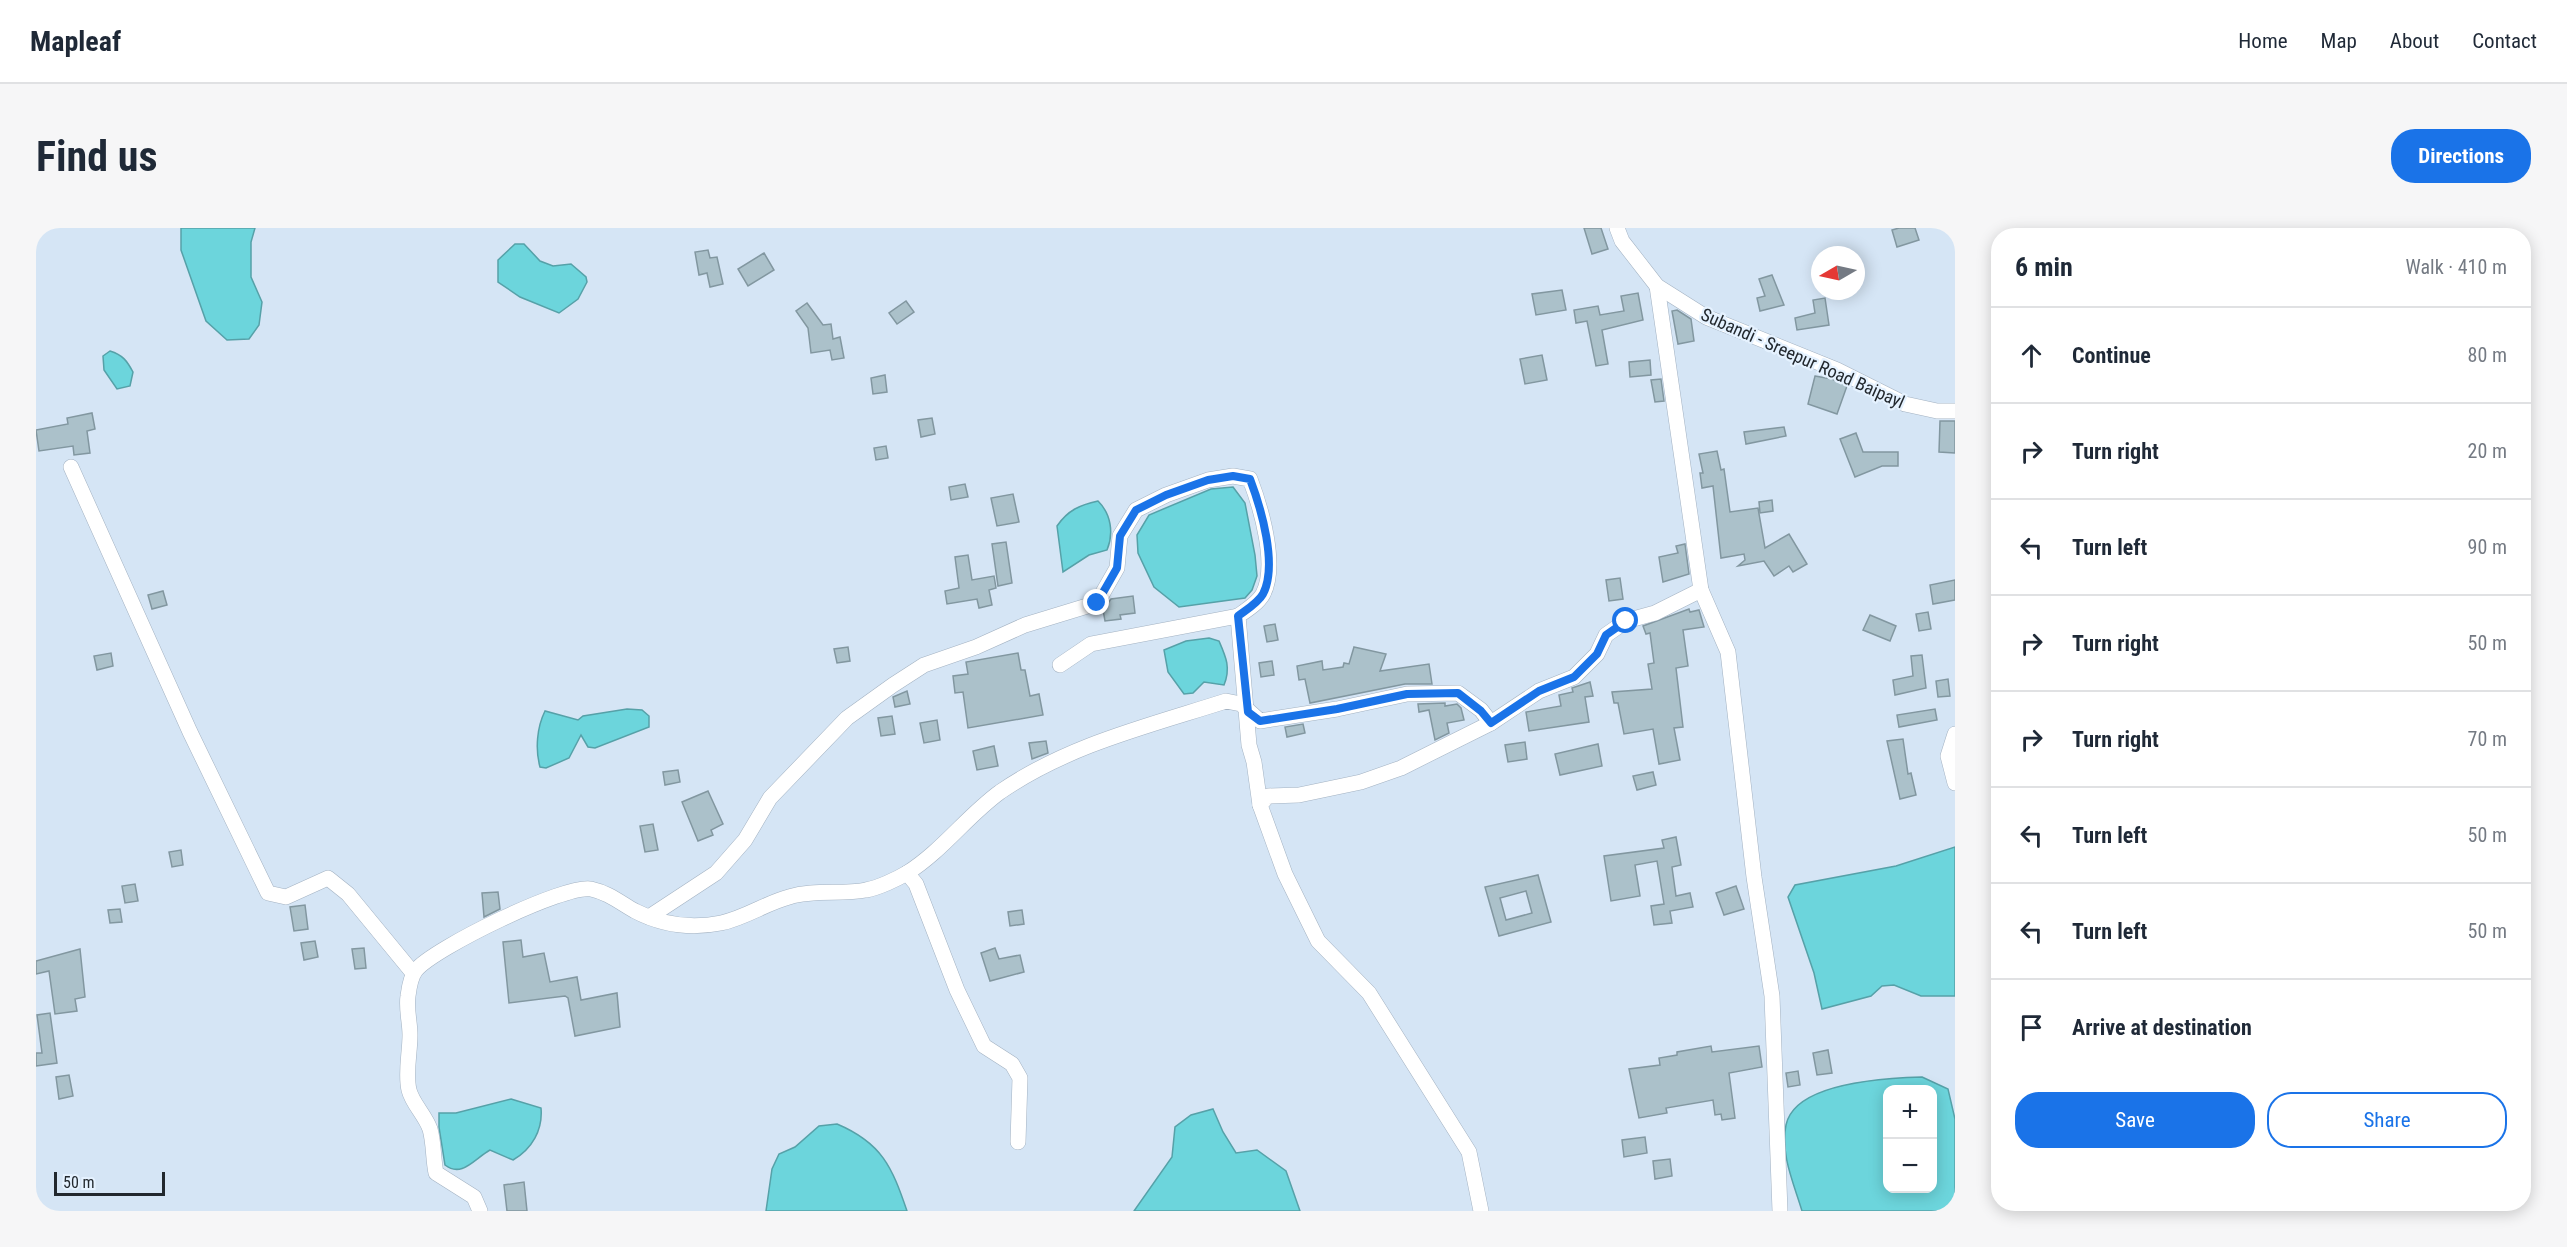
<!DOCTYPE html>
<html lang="en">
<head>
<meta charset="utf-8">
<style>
  :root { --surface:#fff; --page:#f6f6f7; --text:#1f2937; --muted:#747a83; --line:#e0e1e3; --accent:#1a73e8 }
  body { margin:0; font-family:"Roboto Condensed",sans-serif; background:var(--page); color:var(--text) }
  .controls { position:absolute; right:18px; bottom:18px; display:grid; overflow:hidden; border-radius:12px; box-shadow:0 3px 15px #0003 }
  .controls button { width:54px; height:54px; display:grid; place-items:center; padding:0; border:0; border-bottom:2px solid var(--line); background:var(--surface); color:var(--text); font:30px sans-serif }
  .compass { position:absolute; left:1775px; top:18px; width:54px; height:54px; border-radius:50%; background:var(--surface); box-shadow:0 3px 15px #0003; rotate:261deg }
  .scale { position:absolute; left:18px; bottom:15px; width:111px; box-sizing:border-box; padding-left:6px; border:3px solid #22282e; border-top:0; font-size:16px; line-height:21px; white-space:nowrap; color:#22282e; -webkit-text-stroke:4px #e5f2ff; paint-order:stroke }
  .stop { position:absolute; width:18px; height:18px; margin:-14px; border:4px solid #1a73e8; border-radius:50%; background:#fff }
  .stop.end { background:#1a73e8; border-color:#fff; box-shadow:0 2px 6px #0008 }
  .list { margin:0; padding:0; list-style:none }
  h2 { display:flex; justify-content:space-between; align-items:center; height:78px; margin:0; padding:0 24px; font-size:26px }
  h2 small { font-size:20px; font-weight:400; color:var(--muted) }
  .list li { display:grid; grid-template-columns:39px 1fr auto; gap:18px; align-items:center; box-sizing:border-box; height:96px; padding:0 24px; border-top:2px solid var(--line) }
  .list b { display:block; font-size:22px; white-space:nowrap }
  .list em { font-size:20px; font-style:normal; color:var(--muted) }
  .actions { display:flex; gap:12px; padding:18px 24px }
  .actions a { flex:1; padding:14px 0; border:2px solid var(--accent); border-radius:24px; text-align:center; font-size:21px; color:var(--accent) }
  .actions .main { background:var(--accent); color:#fff }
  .icon { flex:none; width:33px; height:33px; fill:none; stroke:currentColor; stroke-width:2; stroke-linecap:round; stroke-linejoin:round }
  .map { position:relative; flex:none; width:1919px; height:983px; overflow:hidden; border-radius:24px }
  header { display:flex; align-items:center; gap:36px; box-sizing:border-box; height:84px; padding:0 30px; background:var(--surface); border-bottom:2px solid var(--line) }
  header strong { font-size:28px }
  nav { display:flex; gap:33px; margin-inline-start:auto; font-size:21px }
  .intro { display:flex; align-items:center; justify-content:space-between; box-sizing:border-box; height:144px; padding:0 36px }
  h1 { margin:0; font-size:42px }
  .button { padding:15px 27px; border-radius:24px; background:var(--accent); color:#fff; font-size:21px; font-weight:700 }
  main { display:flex; gap:36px; padding:0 36px }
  aside { flex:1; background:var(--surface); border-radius:24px; box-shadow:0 3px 15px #0003 }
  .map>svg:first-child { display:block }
  .water { fill:#6cd5dc; stroke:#56a1a8; stroke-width:1.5; fill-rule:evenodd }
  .building { fill:#abc1ca; stroke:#8297a0; stroke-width:1.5; fill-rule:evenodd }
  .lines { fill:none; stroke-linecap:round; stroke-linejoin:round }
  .minor-casing { stroke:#a3b2c2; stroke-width:16 }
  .minor { stroke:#fff; stroke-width:15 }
  .route { stroke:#1a73e8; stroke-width:8 }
  .labels { text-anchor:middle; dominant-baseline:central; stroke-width:4.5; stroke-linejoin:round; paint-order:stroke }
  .street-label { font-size:18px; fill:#22282e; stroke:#e5f2ff }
</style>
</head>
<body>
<header>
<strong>Mapleaf</strong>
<nav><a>Home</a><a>Map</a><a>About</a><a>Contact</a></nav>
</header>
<div class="intro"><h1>Find us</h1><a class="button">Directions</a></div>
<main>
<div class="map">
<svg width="1919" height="983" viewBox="0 0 1919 983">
  <rect width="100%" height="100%" fill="#d5e5f5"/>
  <g class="water">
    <path d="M 145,0 L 219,0 L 215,14 L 215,49 L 226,74 L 223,97 L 213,111 L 191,112 L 170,93 L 145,22 Z"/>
    <path d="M 479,16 L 488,16 L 504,33 L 517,38 L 535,36 L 550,49 L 551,54 L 542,71 L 523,85 L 484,69 L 462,54 L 462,32 Z"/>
    <path d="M 74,123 C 87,127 91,133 97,144 L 94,158 L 81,161 L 68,142 L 67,128 Z"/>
    <path d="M 1197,259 L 1209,275 L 1219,327 L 1221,348 L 1216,362 L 1209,370 L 1143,379 L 1118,359 L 1102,325 L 1101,307 L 1113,287 L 1175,261 Z"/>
    <path d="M 1062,273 C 1075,286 1078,305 1071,322 L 1053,327 L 1027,344 L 1021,298 C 1032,282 1044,277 1062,273 Z"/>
    <path d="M 1173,410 L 1183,413 C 1190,429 1195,440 1188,457 L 1168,454 L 1157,465 L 1148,466 L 1132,444 L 1128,422 L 1150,413 Z"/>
    <path d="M 591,481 L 606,482 L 613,488 L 613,499 L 559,520 L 552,519 L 545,507 L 533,530 L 510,540 L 504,539 C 499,521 501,499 509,483 L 542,492 L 547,488 Z"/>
    <path d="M 1919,619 L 1919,768 L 1885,768 L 1858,757 L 1846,758 L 1835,768 L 1786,781 L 1778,745 L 1752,669 L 1759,657 L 1860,638 Z"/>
    <path d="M 1886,849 L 1912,861 L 1919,891 L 1919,983 L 1766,983 C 1758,956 1744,926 1750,897 C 1759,854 1851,850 1886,849 ZM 1852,862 L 1896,862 L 1896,960 L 1852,960 Z"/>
    <path d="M 475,871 L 505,880 C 507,902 496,921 477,932 L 454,922 C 438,931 426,950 409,937 L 403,899 L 403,885 L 420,885 Z"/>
    <path d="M 1177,881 L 1187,904 L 1200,925 L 1221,922 L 1250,943 L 1264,983 L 1098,983 L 1136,929 L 1139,899 L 1155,887 Z"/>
    <path d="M 801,896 C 846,915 856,939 871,983 L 730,983 L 736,941 L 743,926 L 759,919 L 783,898 Z"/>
  </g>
  <g class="building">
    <path d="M 1548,0 L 1565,0 L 1572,21 L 1556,26 Z"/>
    <path d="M 1863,0 L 1879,0 L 1883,12 L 1861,19 L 1856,2 Z"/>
    <path d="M 672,22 L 674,30 L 681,29 L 687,56 L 674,59 L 671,45 L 663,47 L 659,24 Z"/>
    <path d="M 728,25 L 738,42 L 712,58 L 702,41 Z"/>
    <path d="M 1736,47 L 1748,77 L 1724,83 L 1721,70 L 1729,68 L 1723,51 Z"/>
    <path d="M 1526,62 L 1530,82 L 1500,87 L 1496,66 Z"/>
    <path d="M 1602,65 L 1607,92 L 1566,102 L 1572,136 L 1560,138 L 1551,93 L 1540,95 L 1538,82 L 1562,78 L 1564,87 L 1588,83 L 1585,68 Z"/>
    <path d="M 1789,70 L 1793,97 L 1761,102 L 1759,90 L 1779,85 L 1777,72 Z"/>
    <path d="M 870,73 L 878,84 L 861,96 L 853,85 Z"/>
    <path d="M 771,75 L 787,97 L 795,96 L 797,111 L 804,109 L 808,130 L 796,132 L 794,122 L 775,125 L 772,100 L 760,83 Z"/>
    <path d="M 1641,82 L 1655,91 L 1658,113 L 1642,116 L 1636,83 Z"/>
    <path d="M 1506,127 L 1511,152 L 1489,156 L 1484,131 Z"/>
    <path d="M 1614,132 L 1615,147 L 1594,149 L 1593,134 Z"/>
    <path d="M 849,147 L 851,164 L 837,166 L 835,150 Z"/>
    <path d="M 1779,148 L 1796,151 L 1811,158 L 1801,186 L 1772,176 Z"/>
    <path d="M 1625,151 L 1628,173 L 1619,174 L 1615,152 Z"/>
    <path d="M 56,185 L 59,201 L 51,203 L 54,225 L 38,227 L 37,218 L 3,223 L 0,202 L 32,196 L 31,190 Z"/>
    <path d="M 896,190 L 899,206 L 885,209 L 882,192 Z"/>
    <path d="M 1904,193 L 1919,193 L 1919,225 L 1903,224 Z"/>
    <path d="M 1748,199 L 1750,208 L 1710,216 L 1708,204 Z"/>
    <path d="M 1820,205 L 1827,224 L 1862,224 L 1862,238 L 1846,238 L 1819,249 L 1804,211 Z"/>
    <path d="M 850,218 L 852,230 L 840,232 L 838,220 Z"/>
    <path d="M 1681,223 L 1685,242 L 1688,241 L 1694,284 L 1722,280 L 1729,320 L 1753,306 L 1771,336 L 1757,344 L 1753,338 L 1738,348 L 1728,333 L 1702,338 L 1709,332 L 1708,326 L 1685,330 L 1677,258 L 1666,260 L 1664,245 L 1667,245 L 1663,226 Z"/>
    <path d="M 929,256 L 932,269 L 915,272 L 913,259 Z"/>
    <path d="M 977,266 L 983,294 L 961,298 L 955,270 Z"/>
    <path d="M 1736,272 L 1737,283 L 1724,285 L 1723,274 Z"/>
    <path d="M 970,314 L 976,355 L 962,358 L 956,316 Z"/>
    <path d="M 1649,316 L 1653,346 L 1627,354 L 1623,329 L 1642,325 L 1640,318 Z"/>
    <path d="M 932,327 L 936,352 L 958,348 L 960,360 L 953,362 L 956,377 L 943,380 L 941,371 L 911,376 L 909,363 L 923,360 L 919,329 Z"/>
    <path d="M 1584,350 L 1587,371 L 1573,373 L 1570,352 Z"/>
    <path d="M 1919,352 L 1919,372 L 1897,376 L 1894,357 Z"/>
    <path d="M 127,363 L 131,377 L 116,381 L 112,367 Z"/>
    <path d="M 1097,368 L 1099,385 L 1084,387 L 1085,391 L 1069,393 L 1067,382 L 1075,371 Z"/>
    <path d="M 1653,381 L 1654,384 L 1663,382 L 1668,399 L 1647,402 L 1652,438 L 1640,440 L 1647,499 L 1638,500 L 1644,532 L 1623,536 L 1617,501 L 1588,506 L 1582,475 L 1578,475 L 1576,464 L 1616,461 L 1612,436 L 1618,435 L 1614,405 L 1610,406 L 1607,398 Z"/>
    <path d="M 1892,384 L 1895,401 L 1883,403 L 1880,386 Z"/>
    <path d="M 1834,387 L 1860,398 L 1854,413 L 1827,402 Z"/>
    <path d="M 1239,396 L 1242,412 L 1231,414 L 1228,398 Z"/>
    <path d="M 812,419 L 814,433 L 801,435 L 798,421 Z"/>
    <path d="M 1318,419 L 1350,426 L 1344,443 L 1393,436 L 1396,456 L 1369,456 L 1274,475 L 1269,451 L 1263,452 L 1261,438 L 1286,433 L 1287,442 L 1307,439 L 1308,435 L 1313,436 Z"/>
    <path d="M 75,425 L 77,438 L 61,442 L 58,428 Z"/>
    <path d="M 982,425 L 985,442 L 989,442 L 994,468 L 1003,466 L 1007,487 L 932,500 L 927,464 L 919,465 L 917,448 L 932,446 L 930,434 Z"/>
    <path d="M 1886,427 L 1890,460 L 1859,467 L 1857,452 L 1877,448 L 1875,428 Z"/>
    <path d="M 1236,433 L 1238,447 L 1225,449 L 1223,435 Z"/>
    <path d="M 1912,451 L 1914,468 L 1902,469 L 1900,453 Z"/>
    <path d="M 1554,454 L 1557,468 L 1549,469 L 1553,494 L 1493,503 L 1490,484 L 1525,478 L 1523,467 L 1537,464 L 1536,460 Z"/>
    <path d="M 871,463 L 874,476 L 859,479 L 857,469 Z"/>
    <path d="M 1409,475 L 1409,478 L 1421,476 L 1425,480 L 1428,492 L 1411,495 L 1413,505 L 1399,512 L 1393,482 L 1383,484 L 1382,476 Z"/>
    <path d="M 1899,481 L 1901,492 L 1863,499 L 1861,487 Z"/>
    <path d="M 856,488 L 859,506 L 845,508 L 842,490 Z"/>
    <path d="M 901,492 L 904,512 L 888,515 L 884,495 Z"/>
    <path d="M 1267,496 L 1269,505 L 1251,509 L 1249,499 Z"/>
    <path d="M 1867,511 L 1872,546 L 1875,545 L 1880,567 L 1864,571 L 1851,513 Z"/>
    <path d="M 1010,513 L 1012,525 L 996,531 L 993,515 Z"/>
    <path d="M 1489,514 L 1491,531 L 1472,534 L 1469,517 Z"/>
    <path d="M 1562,516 L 1566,538 L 1524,547 L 1519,526 Z"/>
    <path d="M 958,518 L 962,538 L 941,542 L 937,523 Z"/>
    <path d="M 642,542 L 644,554 L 629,557 L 627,544 Z"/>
    <path d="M 1617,544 L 1620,557 L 1601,562 L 1597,548 Z"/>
    <path d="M 672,563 L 687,596 L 675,602 L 677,607 L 662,613 L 646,574 Z"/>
    <path d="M 617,596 L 622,622 L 609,624 L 604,598 Z"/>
    <path d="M 1640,609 L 1645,637 L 1636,639 L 1640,668 L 1654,665 L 1657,679 L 1634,683 L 1636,695 L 1618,697 L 1615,678 L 1628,676 L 1621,633 L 1599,637 L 1604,668 L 1575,673 L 1568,628 L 1628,620 L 1626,612 Z"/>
    <path d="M 145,622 L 147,637 L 136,639 L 133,624 Z"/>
    <path d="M 1502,647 L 1515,694 L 1463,708 L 1449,659 ZM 1490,663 L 1496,685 L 1470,692 L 1464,670 Z"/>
    <path d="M 99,656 L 102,673 L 89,675 L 86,658 Z"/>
    <path d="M 1700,658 L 1708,681 L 1688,687 L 1680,665 Z"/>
    <path d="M 462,664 L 464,681 L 448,689 L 446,665 Z"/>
    <path d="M 269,677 L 272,701 L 258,703 L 254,679 Z"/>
    <path d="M 84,681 L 86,694 L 74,695 L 72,682 Z"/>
    <path d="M 986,682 L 988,696 L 974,698 L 972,684 Z"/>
    <path d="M 485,712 L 487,729 L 508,725 L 514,754 L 541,749 L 545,772 L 581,765 L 584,799 L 539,808 L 532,770 L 529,768 L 473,775 L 467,714 Z"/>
    <path d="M 279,713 L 282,729 L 268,732 L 265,715 Z"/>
    <path d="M 328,720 L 330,740 L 319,741 L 316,721 Z"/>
    <path d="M 959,720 L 963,731 L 984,727 L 988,744 L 954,753 L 945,725 Z"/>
    <path d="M 44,721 L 49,769 L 39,771 L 41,783 L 19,786 L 13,743 L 0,746 L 0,733 Z"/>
    <path d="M 14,785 L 21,835 L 0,838 L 0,825 L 6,825 L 1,787 Z"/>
    <path d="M 1675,818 L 1676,824 L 1723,818 L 1726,839 L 1693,845 L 1699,890 L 1686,892 L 1685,886 L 1679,887 L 1677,872 L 1630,880 L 1631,885 L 1603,890 L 1593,841 L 1624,837 L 1623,830 L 1641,827 L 1641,824 Z"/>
    <path d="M 1792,822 L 1796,845 L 1781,847 L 1777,825 Z"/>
    <path d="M 1762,843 L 1764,857 L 1752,859 L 1750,845 Z"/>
    <path d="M 33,847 L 37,868 L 23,871 L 20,849 Z"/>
    <path d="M 1609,909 L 1611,925 L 1588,929 L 1586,912 Z"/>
    <path d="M 1634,931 L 1636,948 L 1619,951 L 1617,933 Z"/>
    <path d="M 488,954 L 491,983 L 471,983 L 468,957 Z"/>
  </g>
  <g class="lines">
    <g class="minor-casing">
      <g id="minor">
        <path d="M 1581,0 L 1586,13 L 1621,58 L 1670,89 L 1801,142 L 1869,176 L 1901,183 L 1919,183"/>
        <path d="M 1621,58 L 1665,362 L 1692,424 L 1718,649 L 1736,768 L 1744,983"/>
        <path d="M 35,239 L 154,504 L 232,665 L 250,669 L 292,650 L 312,666 L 377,745"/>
        <path d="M 1024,437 L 1055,416 L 1202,388"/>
        <path d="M 1919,506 L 1912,528 L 1919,555"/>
        <path d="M 871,645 L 880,656 L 921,762 L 948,818 L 976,836 L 984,850 L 982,914"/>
        <path d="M 613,689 L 680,645 L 709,612 L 734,570 L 811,490 L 857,457 L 888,437 L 940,419 L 989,397 L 1061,375 L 1081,340 L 1084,308 L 1100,282 L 1130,267 L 1172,252 L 1197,248 L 1214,251 C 1225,280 1242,337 1227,366 C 1222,375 1211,382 1202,388 L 1213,517 L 1218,534 L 1224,577"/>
        <path d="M 444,983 L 438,969 L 400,945 C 397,931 398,915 394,901 C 389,887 376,875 373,862 C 369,845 374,825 374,807 C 374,794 370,781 372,768 C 373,760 375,748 380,742 C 398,720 529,656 555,661 C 573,665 583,674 599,683 C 626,697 655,701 685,695 C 709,690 730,675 753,669 C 779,661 805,667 830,662 C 842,660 861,651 871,645 C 906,623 931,588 964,564 C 1032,517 1112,498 1190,473 L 1205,476 L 1224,493 L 1301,481 L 1371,466 L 1422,465 L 1445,482 L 1455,495"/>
        <path d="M 1445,983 L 1433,924 L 1333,765 L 1282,713 L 1249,646 L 1224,577 L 1232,568 L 1263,567 L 1325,554 L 1365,540 L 1455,495 L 1503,463 L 1538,449 L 1561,426 L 1570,407 L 1590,393 L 1619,385 L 1665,362"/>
      </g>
    </g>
    <use href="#minor" class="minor"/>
  </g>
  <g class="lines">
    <path class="route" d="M 1061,375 L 1081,340 L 1084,308 L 1100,282 L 1130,267 L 1172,252 L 1197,248 L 1214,251 C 1225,280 1242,337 1227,366 C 1222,375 1210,382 1202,388 L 1212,484 L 1224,493 L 1301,481 L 1371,466 L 1422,465 L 1445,483 L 1455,495 L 1503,463 L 1538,449 L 1561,426 L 1570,407 L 1590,393"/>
  </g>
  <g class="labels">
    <g class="street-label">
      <text transform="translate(1767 130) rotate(24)">Subandi - Sreepur Road Baipayl</text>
    </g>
  </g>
</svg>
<div class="controls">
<button>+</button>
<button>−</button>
</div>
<svg class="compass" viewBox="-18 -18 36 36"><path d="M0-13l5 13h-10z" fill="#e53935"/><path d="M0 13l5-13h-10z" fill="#747a83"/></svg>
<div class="scale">50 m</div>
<div class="stop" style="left:1590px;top:393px"></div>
<div class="stop end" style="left:1061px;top:375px"></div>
</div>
<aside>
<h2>6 min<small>Walk · 410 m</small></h2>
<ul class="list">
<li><svg class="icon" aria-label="ahead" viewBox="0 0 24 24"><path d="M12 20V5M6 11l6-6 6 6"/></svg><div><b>Continue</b></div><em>80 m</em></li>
<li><svg class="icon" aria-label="right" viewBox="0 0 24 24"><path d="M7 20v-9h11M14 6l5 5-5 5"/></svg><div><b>Turn right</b></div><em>20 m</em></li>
<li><svg class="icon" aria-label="left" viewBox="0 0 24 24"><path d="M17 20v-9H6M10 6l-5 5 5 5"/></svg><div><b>Turn left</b></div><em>90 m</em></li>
<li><svg class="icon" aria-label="right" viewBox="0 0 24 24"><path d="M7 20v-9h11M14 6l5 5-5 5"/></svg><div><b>Turn right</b></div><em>50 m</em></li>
<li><svg class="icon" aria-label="right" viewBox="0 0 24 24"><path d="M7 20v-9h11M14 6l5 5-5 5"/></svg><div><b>Turn right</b></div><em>70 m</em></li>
<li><svg class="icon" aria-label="left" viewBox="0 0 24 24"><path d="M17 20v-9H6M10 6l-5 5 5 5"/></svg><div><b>Turn left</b></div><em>50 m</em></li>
<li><svg class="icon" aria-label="left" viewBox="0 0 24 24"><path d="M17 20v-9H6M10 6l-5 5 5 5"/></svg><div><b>Turn left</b></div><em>50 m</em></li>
<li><svg class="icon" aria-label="arrive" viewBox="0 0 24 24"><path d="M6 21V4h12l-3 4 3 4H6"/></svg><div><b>Arrive at destination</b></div></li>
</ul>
<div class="actions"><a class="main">Save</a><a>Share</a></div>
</aside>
</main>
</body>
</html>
